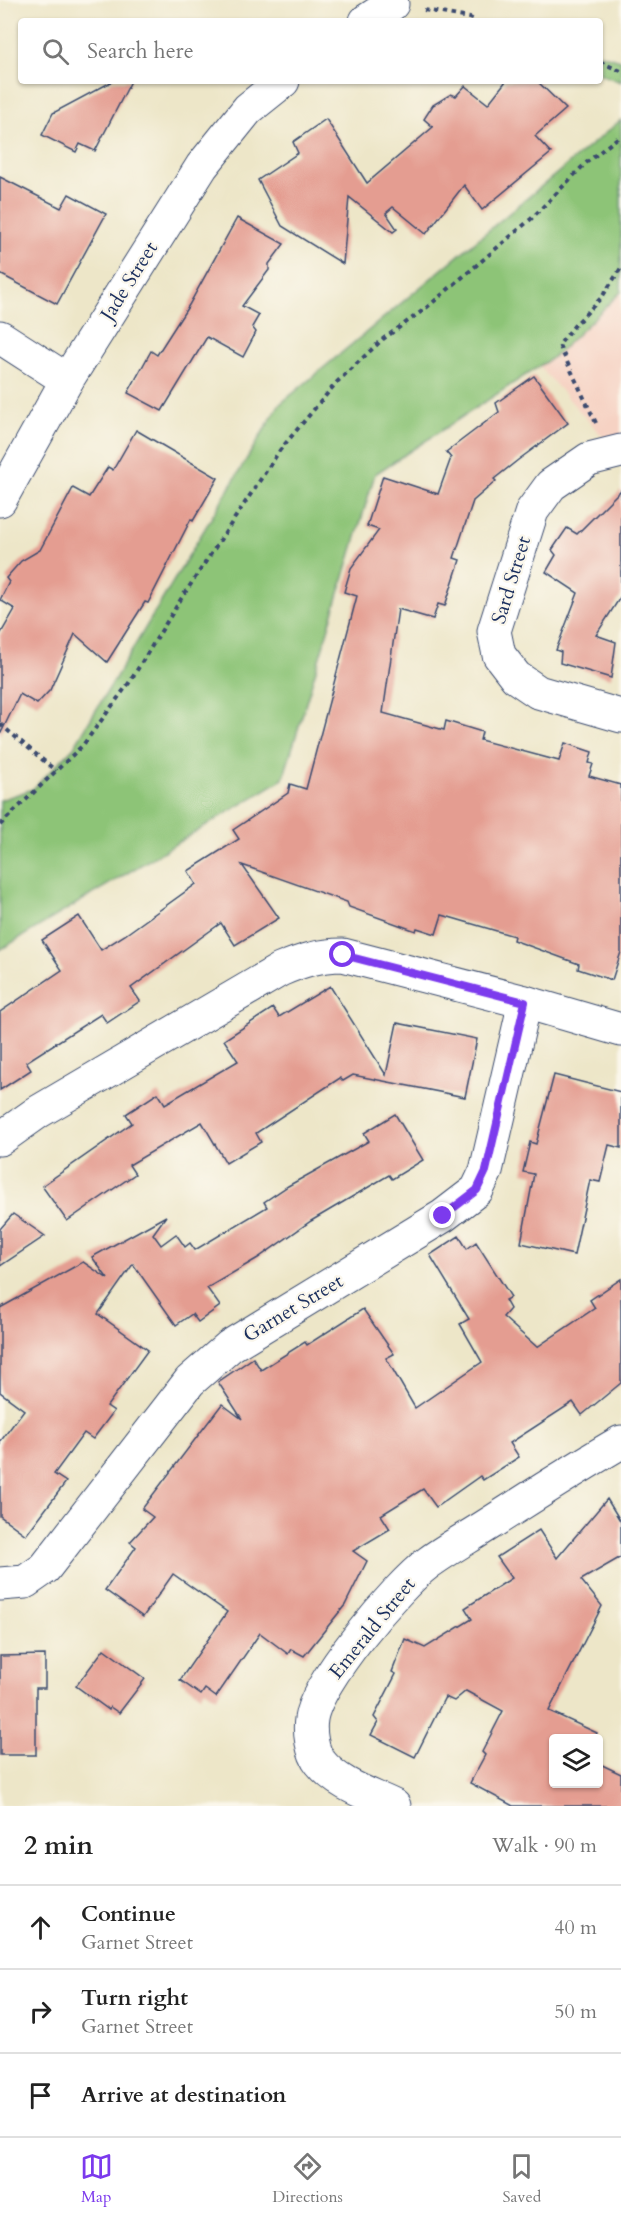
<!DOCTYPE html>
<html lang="en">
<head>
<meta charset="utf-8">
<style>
  :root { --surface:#fff; --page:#f6f6f6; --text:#222; --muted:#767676; --line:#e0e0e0; --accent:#7c3aed }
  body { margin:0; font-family:Cardo,serif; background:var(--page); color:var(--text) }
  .controls { position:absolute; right:18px; bottom:18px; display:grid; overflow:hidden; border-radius:6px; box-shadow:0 2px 4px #0004 }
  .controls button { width:54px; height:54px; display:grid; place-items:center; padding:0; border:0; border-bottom:2px solid var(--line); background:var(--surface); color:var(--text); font:30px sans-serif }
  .stop { position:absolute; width:18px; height:18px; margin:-14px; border:4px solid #7c3aed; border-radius:50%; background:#fff }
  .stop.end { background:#7c3aed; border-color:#fff; box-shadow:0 2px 6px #0008 }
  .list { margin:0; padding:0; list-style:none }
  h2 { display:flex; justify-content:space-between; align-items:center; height:78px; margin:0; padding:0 24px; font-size:26px }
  h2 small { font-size:20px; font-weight:400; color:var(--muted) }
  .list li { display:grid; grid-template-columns:39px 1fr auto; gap:18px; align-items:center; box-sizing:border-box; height:84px; padding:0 24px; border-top:2px solid var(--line) }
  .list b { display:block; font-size:22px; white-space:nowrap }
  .list p { margin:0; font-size:20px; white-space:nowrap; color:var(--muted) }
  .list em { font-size:20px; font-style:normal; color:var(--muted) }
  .icon { flex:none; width:33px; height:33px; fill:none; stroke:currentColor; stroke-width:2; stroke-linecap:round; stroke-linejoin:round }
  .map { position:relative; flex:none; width:621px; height:1806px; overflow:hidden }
  .search { position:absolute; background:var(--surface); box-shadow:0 2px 4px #0004; left:18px; right:18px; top:18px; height:66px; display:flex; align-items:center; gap:15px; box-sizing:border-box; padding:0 21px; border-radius:6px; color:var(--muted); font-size:22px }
  .sheet { height:330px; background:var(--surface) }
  nav { display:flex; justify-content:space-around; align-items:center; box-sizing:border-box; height:84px; border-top:2px solid var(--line); background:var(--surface); font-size:16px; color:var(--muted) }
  nav a { display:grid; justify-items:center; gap:3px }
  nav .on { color:var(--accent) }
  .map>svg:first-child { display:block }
  .built { fill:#f6d2c3 }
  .green { fill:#8dc477; stroke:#547a6a; stroke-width:1.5 }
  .building { fill:#e49d91 }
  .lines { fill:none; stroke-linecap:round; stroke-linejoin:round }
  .street-casing { stroke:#3a4a6e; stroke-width:35 }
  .path { stroke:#3a4a6e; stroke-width:4; stroke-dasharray:4.5 4.5; stroke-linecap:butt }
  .street { stroke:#fff; stroke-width:33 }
  .route { stroke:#7c3aed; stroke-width:8 }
  .labels { text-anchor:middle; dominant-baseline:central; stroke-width:4.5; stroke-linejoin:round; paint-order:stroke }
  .street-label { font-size:20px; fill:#1b2f5e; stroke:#fbf7ec }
</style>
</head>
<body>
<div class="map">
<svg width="621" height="1806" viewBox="0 0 621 1806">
  <rect width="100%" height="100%" fill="#fbf7ec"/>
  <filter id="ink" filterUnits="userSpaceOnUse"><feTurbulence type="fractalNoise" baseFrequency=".0167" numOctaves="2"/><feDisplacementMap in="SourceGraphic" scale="12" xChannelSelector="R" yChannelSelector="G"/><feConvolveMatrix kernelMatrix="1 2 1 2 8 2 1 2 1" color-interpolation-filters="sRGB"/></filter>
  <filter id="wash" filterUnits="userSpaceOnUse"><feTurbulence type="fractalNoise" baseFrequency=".008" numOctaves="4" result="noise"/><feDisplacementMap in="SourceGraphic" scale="24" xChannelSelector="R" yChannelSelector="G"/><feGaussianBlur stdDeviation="1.35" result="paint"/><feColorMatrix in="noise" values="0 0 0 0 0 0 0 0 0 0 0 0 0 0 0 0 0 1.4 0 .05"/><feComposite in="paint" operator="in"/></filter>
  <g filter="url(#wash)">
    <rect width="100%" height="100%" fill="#ede6c8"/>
    <path class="built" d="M 621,290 L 621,435 L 603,437 L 538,365 Z"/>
    <g class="green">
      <path d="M 600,54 L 621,60 L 621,82 L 600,74 Z"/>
      <path d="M 621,120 L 621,292 L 555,356 L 375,474 L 283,779 L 0,950 L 0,800 L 33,789 L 74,747 L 279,405 Z"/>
    </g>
    <g id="blocks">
      <g class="building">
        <path d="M 113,81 L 131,81 L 95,151 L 80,144 L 76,152 L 42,135 L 53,113 Z"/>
        <path d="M 506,81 L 537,81 L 566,109 L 535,136 L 551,153 L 482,210 L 464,185 L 426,234 L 393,207 L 386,213 L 397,229 L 393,232 L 349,197 L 343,264 L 282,226 L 258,180 L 298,153 L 293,142 L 326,119 L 367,183 L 433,127 L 424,119 L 433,105 L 451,94 L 456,96 L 465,86 L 488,104 Z"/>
        <path d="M 0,177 L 61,208 L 69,194 L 106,214 L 57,304 L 0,274 Z"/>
        <path d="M 237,218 L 284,244 L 269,264 L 269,270 L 242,306 L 259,315 L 252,327 L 256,332 L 243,357 L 207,337 L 162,411 L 128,393 L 151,351 L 157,355 L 189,305 Z"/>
        <path d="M 534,376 L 568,423 L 518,460 L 494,479 L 496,481 L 473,501 L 454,558 L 460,560 L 445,606 L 438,604 L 433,619 L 398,609 L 383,713 L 444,730 L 446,721 L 482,732 L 480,740 L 559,761 L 565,743 L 592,752 L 589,763 L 593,764 L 589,776 L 621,785 L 621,952 L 612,980 L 578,969 L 579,964 L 513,940 L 514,936 L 442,915 L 436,934 L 417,928 L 416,931 L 349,907 L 347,902 L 242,865 L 279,918 L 235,945 L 221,923 L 131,988 L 140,1001 L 107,1023 L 101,1014 L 26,1062 L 31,1070 L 0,1090 L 0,1012 L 62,970 L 42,940 L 79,916 L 101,950 L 125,935 L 196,884 L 188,871 L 239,839 L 233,830 L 288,793 L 290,784 L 306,789 L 357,596 L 344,592 L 351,568 L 379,530 L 367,526 L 383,476 L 438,494 L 451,458 L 446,452 L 499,412 L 496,403 Z"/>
        <path d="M 136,430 L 218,478 L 193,521 L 191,519 L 148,603 L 145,602 L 107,662 L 75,634 L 50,690 L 37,704 L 20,694 L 0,735 L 0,635 L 15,609 L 0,600 L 9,582 L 6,578 L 21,561 L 40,550 L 73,488 L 89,497 L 108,467 L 113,470 Z"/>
        <path d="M 621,490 L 621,596 L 596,635 L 616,642 L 611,678 L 560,663 L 561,652 L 556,650 L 578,593 L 546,572 L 556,555 L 552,550 L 567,528 L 577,534 Z"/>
        <path d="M 330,986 L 386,1075 L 397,1023 L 477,1039 L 465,1097 L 353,1075 L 343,1081 L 340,1078 L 256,1133 L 261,1142 L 226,1163 L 202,1122 L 129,1165 L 135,1174 L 67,1221 L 42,1186 L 132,1123 L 126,1114 L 158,1093 L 165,1104 L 238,1061 L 224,1040 L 273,1008 L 279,1017 Z"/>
        <path d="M 554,1075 L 621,1092 L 621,1148 L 609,1145 L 600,1182 L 590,1180 L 574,1255 L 521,1243 L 534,1174 L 523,1172 L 530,1142 L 536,1144 Z"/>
        <path d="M 395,1114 L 423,1160 L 392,1179 L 389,1175 L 311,1221 L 258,1258 L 207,1288 L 220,1306 L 198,1322 L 192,1314 L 176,1325 L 133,1264 L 98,1314 L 148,1350 L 107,1406 L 114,1411 L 93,1439 L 84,1433 L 54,1474 L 66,1482 L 26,1535 L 0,1516 L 0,1442 L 24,1410 L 0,1392 L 0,1308 L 83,1262 L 108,1279 L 92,1257 L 166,1216 L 153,1234 L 161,1245 L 176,1234 L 185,1247 L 190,1243 L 195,1250 L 267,1207 L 264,1202 L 288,1186 L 369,1141 L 364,1133 Z"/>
        <path d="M 13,1214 L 45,1236 L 0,1266 L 0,1229 Z"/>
        <path d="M 459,1236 L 467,1249 L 476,1242 L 511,1297 L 505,1300 L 510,1309 L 503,1317 L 537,1347 L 595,1308 L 590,1300 L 621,1279 L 621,1383 L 582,1415 L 573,1402 L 510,1443 L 519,1457 L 483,1480 L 480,1476 L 436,1507 L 423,1489 L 381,1515 L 390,1529 L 353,1551 L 367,1561 L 345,1605 L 304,1656 L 291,1649 L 288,1654 L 260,1633 L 216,1697 L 205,1689 L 201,1695 L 180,1680 L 227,1612 L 173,1574 L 143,1617 L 105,1590 L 136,1547 L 130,1542 L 153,1517 L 142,1509 L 222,1404 L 242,1419 L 218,1382 L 253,1358 L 261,1370 L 305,1342 L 307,1345 L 363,1309 L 394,1354 L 386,1358 L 415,1408 L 482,1362 L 460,1324 L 469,1319 L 430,1255 Z"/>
        <path d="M 607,1499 L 621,1522 L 621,1557 L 581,1580 L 602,1606 L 549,1711 L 597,1733 L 595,1738 L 554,1738 L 554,1784 L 598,1784 L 598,1763 L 621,1774 L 621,1806 L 513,1806 L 470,1783 L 485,1755 L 482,1752 L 503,1711 L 466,1691 L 454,1701 L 445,1697 L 415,1757 L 371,1735 L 378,1722 L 374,1717 L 396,1674 L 392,1672 L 405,1639 L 425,1648 L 472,1619 L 465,1608 L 512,1578 L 497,1557 L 539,1530 L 557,1558 Z"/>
        <path d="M 104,1649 L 145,1679 L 119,1713 L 110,1707 L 109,1710 L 76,1686 Z"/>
        <path d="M 45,1655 L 45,1688 L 36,1688 L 36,1755 L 0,1755 L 0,1656 Z"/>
      </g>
    </g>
  </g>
  <g filter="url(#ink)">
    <use href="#blocks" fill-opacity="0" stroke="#3a4a6e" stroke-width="1.5"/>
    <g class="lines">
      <g class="street-casing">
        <g id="street">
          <path d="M 366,21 L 392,4"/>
          <path d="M 0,337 L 67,380"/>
          <path d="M 621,451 L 589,459 L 551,485 L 532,511 L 494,631 L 499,655 L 516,677 L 538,692 L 621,716"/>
          <path d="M 0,500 L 67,380 L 202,166 L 248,109 L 283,81"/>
          <path d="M 0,1139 L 38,1112 L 280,970 C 301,961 319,955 343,955 L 525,1002 L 621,1030"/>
          <path d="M 0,1584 L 25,1582 L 45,1568 L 190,1381 L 230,1346 L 443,1216 L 477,1190 L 486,1171 L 525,1002"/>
          <path d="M 394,1806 C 369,1794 338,1785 320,1762 C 312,1752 309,1732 311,1719 C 316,1682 397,1586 428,1563 C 447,1549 469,1537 489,1524 C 533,1496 576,1468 621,1442"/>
        </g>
      </g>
      <g class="path">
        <path d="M 424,10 L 470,18 L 476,21"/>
        <path d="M 600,62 L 621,71"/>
        <path d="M 596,423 L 559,345 L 574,326 L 602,297 L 621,268"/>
        <path d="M 0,724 L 56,771"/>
        <path d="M 0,825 L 83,745 L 129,683 L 181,599 L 280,450 L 337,382 L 383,339 L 425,309 L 531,219 L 586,163 L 621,135"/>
      </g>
      <use href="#street" class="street"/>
    </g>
  </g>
  <g class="lines" filter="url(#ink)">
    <path class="route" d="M 343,955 L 525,1002 L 486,1171 L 477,1190 L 443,1216"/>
  </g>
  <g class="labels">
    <g class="street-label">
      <text transform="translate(129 281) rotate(-58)">Jade Street</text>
      <text transform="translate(511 580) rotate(-73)">Sard Street</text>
      <text transform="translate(293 1308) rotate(-31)">Garnet Street</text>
      <text transform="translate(372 1628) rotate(-51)">Emerald Street</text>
    </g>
  </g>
</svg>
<div class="controls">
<button><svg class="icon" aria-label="layers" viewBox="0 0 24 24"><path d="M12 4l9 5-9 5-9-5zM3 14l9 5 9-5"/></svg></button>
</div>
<div class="stop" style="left:343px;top:955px"></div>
<div class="stop end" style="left:443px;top:1216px"></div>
<div class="search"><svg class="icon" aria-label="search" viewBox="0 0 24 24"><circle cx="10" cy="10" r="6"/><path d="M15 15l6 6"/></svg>Search here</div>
</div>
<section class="sheet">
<h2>2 min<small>Walk · 90 m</small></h2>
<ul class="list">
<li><svg class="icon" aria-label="ahead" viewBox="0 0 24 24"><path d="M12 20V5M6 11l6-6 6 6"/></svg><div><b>Continue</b><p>Garnet Street</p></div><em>40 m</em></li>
<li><svg class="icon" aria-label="right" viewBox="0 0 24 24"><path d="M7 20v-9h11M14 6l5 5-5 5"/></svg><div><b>Turn right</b><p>Garnet Street</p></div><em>50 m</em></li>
<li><svg class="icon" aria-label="arrive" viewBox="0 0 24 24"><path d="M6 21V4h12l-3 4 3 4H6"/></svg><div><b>Arrive at destination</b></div></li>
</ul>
</section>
<nav>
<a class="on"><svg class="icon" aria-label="map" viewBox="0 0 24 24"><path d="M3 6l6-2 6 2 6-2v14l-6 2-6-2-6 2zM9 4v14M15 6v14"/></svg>Map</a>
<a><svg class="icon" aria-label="directions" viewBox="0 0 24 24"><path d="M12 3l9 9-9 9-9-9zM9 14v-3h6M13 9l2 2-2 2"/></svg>Directions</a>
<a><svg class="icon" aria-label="saved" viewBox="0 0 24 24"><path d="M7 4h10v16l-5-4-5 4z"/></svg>Saved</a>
</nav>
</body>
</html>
